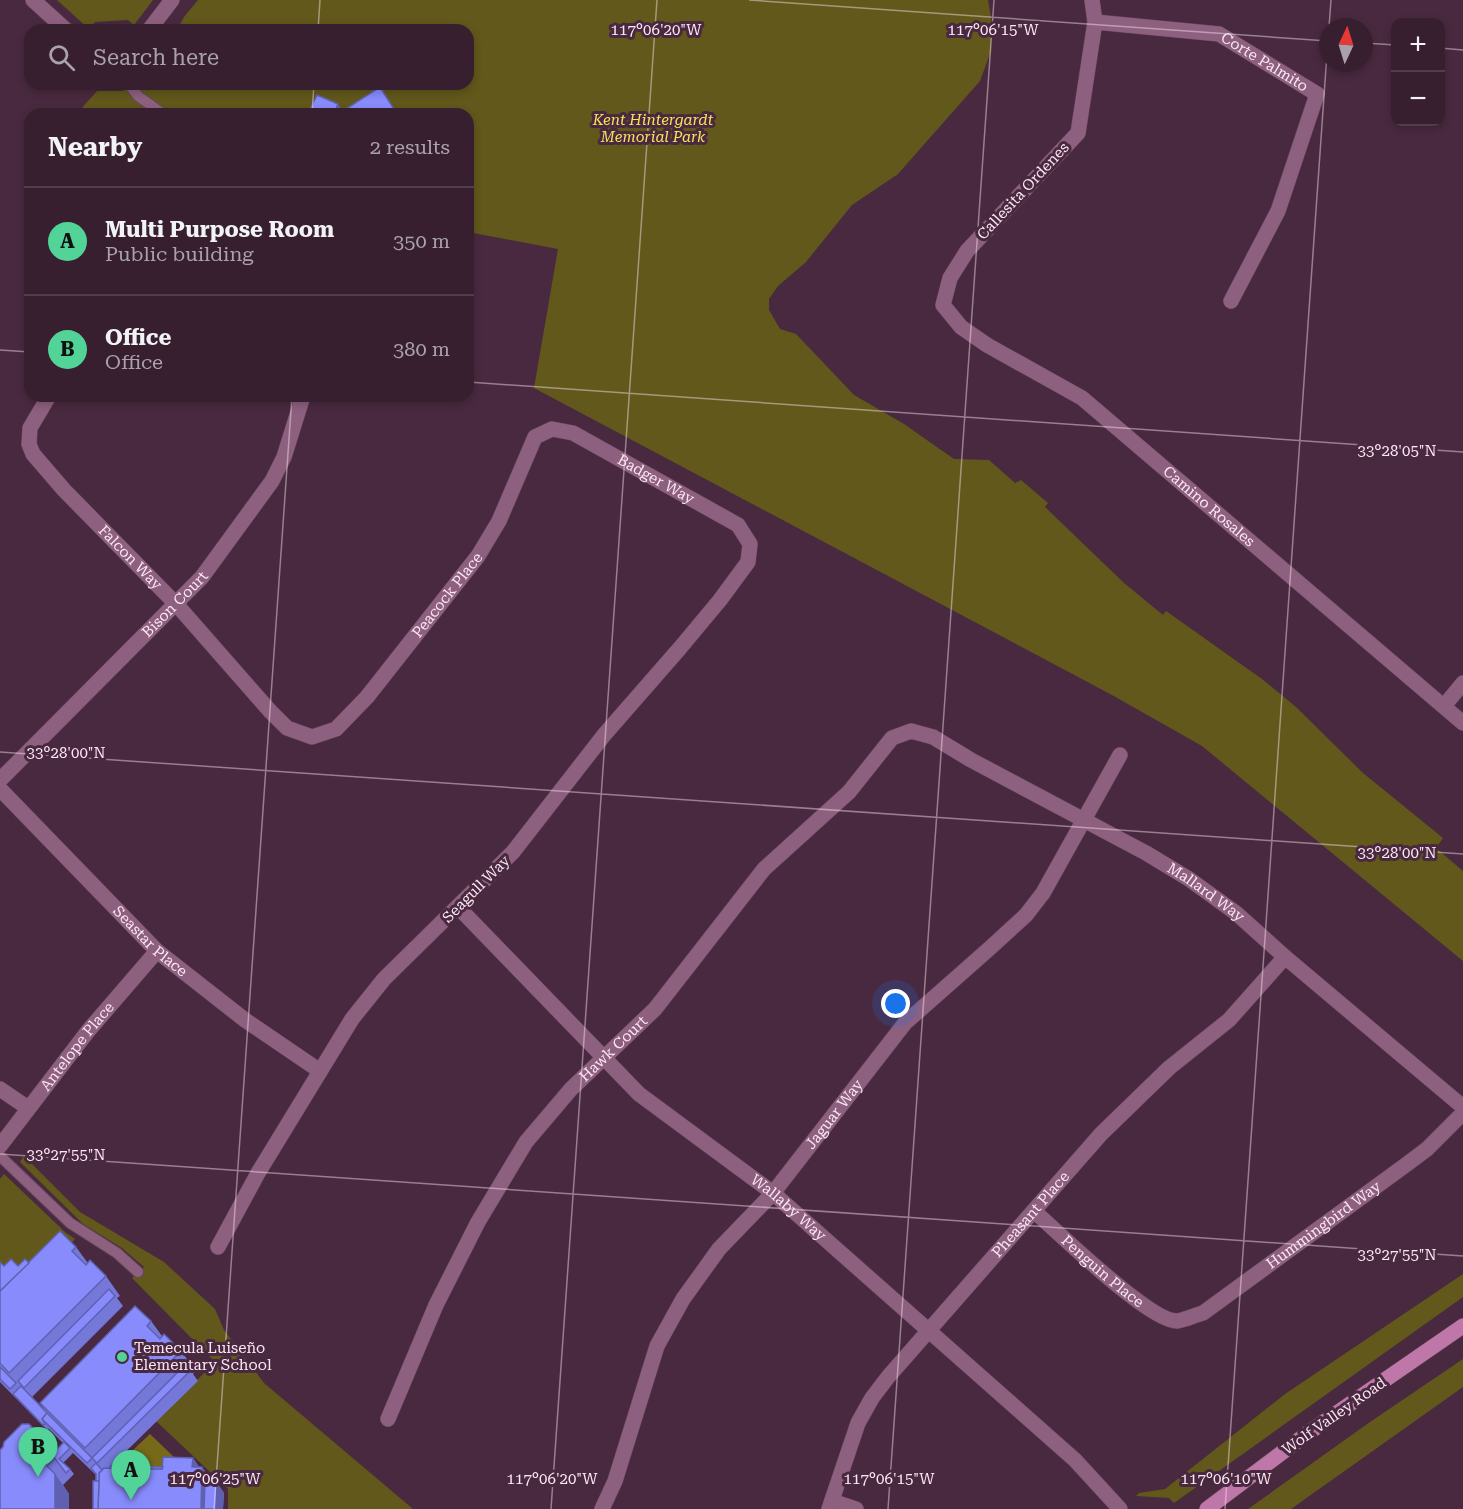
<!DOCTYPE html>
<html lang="en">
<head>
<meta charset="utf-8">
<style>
  :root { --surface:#371f2f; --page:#422c3b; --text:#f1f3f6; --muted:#aaa2aa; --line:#513d4b; --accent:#52d397 }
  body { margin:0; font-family:"Roboto Serif",serif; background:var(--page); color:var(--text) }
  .controls { position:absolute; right:18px; top:18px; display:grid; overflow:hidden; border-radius:12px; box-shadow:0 3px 9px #0003 }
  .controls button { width:54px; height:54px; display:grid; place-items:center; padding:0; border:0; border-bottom:2px solid var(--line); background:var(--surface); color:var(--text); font:30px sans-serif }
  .compass { position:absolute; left:1319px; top:18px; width:54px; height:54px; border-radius:50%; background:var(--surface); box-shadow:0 3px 9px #0003; rotate:4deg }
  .you { position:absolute; left:896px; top:1004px; width:21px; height:21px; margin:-15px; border:4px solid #fff; border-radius:50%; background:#1a73e8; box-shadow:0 0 0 9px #1a73e833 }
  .badge { display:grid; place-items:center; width:39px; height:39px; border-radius:50%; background:var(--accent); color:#111; font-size:20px; font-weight:700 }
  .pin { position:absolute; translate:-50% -50px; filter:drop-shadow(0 2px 3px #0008) }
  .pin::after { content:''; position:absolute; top:32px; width:21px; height:18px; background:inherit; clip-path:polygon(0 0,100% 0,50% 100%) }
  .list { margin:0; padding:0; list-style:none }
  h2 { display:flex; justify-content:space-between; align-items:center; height:78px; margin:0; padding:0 24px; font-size:26px }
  h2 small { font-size:20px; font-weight:400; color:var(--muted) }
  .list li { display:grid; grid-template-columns:39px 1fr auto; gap:18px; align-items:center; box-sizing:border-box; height:108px; padding:0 24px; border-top:2px solid var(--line) }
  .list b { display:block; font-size:22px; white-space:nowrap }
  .list p { margin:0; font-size:20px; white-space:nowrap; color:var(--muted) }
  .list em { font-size:20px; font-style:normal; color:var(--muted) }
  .icon { flex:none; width:33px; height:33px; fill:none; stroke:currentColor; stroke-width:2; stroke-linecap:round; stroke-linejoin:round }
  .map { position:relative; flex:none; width:1463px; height:1509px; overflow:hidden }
  .search { position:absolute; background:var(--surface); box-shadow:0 3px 9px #0003; left:24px; top:24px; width:450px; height:66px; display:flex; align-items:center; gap:15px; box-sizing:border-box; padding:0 21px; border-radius:18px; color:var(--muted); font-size:22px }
  .panel { position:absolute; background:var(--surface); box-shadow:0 3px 9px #0003; left:24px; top:108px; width:450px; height:294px; border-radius:18px }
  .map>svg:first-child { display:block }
  .green { fill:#62581b }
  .forest { fill:#766919 }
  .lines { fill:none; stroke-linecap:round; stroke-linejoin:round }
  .service-casing { stroke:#66475c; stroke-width:12 }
  .minor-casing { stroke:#66475c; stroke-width:16 }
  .secondary-casing { stroke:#66475c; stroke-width:16 }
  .service { stroke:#8e607f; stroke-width:10 }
  .minor { stroke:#8e607f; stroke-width:15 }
  .secondary { stroke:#bf76a8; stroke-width:15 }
  .wall { fill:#7578d8 }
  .shaded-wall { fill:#5f61b0 }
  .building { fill:#888bfb; stroke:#5f61b0; stroke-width:1.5 }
  .ticks { fill:none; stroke:#fce7f4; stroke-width:1.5; stroke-opacity:0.45 }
  .poi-dot { fill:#52d397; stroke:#49293f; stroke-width:2 }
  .labels { text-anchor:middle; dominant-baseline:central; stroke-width:6; stroke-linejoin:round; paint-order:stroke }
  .street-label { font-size:15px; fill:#fce7f4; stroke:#49293f }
  .park-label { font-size:15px; font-style:italic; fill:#f9e35b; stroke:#49293f }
  .poi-label { font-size:15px; fill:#fce7f4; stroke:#49293f; text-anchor:start }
  .ticks-label { font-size:15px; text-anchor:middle; fill:#fce7f4; stroke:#49293f; stroke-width:6; stroke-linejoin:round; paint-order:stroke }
</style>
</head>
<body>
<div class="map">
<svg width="1463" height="1509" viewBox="0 0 1463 1509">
  <rect width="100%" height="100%" fill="#49293f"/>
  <g class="green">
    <path d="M 57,0 L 153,0 L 134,25 L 128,20 L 95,22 L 89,29 Z"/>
    <path d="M 198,0 L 988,0 L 991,17 L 991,51 L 980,81 L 898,174 L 852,205 L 806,262 L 778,286 L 769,299 L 769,310 L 780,329 L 796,334 L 854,395 L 904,424 L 954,459 L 989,460 L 1015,483 L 1021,480 L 1048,503 L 1045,507 L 1124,583 L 1163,615 L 1166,611 L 1262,679 L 1296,707 L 1363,773 L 1443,838 L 1436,848 L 1463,871 L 1463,961 L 1202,746 L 1112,695 L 534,388 L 558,249 L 468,232 L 468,114 L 86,114 L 81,109 L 97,91 L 122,91 L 143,84 L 468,84 L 468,30 L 177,30 L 184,17 Z"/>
    <path d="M 24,1156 L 80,1212 L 164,1262 L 215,1309 L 224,1330 L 264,1383 L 413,1509 L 228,1509 L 228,1489 L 156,1421 L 215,1362 L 132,1278 L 144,1267 L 122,1248 L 83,1224 L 20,1162 Z"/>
    <path d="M 4,1174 L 65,1232 L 75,1239 L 66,1249 L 0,1273 L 0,1179 Z"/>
    <path d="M 1463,1274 L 1463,1297 L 1174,1503 L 1169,1498 L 1136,1496 L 1139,1493 L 1165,1489 L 1285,1394 Z"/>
    <path d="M 1463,1359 L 1463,1387 L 1291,1509 L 1248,1509 L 1370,1422 Z"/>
  </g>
  <path class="forest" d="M 150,1434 L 175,1458 L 175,1467 L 115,1467 Z"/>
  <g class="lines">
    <g class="service-casing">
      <g id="service">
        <path d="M 129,84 L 138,96 L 163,114"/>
        <path d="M 0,1156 L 70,1223 L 117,1253 L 138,1272"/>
      </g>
    </g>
    <g class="minor-casing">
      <g id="minor">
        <path d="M 33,0 L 66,30"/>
        <path id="s1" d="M 1092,0 L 1095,22 L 1078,133 L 967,251 L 950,278 L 943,305 L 961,327 L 987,345 L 1082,398 L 1463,723"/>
        <path id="s2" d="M 1095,22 L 1219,34 L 1317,94 L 1278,211 L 1231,301"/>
        <path d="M 149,30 L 172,0"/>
        <path id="s3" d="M 49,396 L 30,428 L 29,444 L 33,454 L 64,490 L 177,605 L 270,711 L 287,728 L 312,737 L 336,729 L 367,697 L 478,556 L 499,521 L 535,437 L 552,429 L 573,433 L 738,525 L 750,544 L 748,562 L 720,600 L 680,648 L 604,735 L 513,852 L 384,979 L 352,1019 L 258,1173 L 218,1247"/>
        <path d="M 1444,706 L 1463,683"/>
        <path id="s4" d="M 0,780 L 202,577 L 272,481 L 284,457 L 303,396"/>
        <path id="s5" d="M 0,789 L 157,951 L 245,1020 L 320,1071"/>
        <path id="s6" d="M 458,907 L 639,1094 L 773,1193 L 1075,1460 L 1120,1509"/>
        <path d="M 0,1089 L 28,1108"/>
        <path id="s7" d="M 0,1146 L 88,1031 L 157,951"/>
        <path id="s8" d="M 1035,1212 C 1058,1232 1150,1322 1177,1321 C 1185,1320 1195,1315 1203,1313 L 1407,1164 L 1427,1149 L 1463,1113"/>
        <path id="s9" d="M 388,1419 L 436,1305 L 478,1222 L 526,1142 L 571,1089 L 655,1009 L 764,869 L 849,792 L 892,738 L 911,731 L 933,737 L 971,760 L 1146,853 L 1189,879 L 1236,913 L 1285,957 L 1463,1107"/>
        <path d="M 832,1501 L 856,1509"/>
        <path id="s10" d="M 602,1509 L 615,1481 L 657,1346 L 683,1299 L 719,1249 L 773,1193 L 905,1023 L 990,948 L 1026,915 L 1043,893 L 1120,755"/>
        <path id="s11" d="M 829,1509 L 858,1423 L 872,1398 L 888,1377 L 1101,1134 L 1169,1068 L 1229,1020 L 1285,957"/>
      </g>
    </g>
    <g class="secondary-casing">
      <path id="secondary" d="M 1207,1509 L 1308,1433 L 1463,1326"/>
    </g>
    <use href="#service" class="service"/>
    <use href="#minor" class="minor"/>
    <use href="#secondary" class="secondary"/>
  </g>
  <path class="wall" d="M 76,1247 L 87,1262 L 106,1276 L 120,1296 L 117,1298 L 123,1306 L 32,1397 L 44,1409 L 40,1403 L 151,1321 L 162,1336 L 181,1351 L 196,1371 L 193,1374 L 198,1381 L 111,1466 L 163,1467 L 193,1458 L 199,1467 L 202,1467 L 213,1483 L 217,1483 L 224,1493 L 223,1509 L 93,1509 L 96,1475 L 73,1453 L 63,1463 L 70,1469 L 74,1474 L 63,1485 L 69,1494 L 0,1509 L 43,1438 L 53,1453 L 63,1443 L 49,1429 L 47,1430 L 0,1382 L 0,1262 L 4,1266 L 18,1266 Z"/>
  <g class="shaded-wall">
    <path d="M 338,104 L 345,114 L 334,114 Z"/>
    <path d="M 43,1438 L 57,1458 L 55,1458 L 42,1445 Z"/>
    <path d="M 193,1458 L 202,1471 L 202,1467 L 213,1482 L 212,1509 L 201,1509 L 192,1467 Z"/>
    <path d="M 55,1474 L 69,1494 L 69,1509 L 55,1509 Z"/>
    <path d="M 217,1483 L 224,1493 L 223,1509 L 216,1509 Z"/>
  </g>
  <g class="building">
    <path d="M 380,87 L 397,114 L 338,114 Z"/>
    <path d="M 317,95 L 338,104 L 334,114 L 308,114 Z"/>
    <path d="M 60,1231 L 76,1247 L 72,1251 L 86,1265 L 90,1260 L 106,1276 L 9,1373 L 0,1363 L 0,1291 Z"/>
    <path d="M 11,1259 L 18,1266 L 25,1259 L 29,1263 L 0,1291 L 0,1262 L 4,1266 Z"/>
    <path d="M 109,1289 L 115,1296 L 24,1388 L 18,1381 Z"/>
    <path d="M 135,1306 L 151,1321 L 147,1326 L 160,1339 L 164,1334 L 181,1351 L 85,1448 L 40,1403 Z"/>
    <path d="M 185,1365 L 191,1370 L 97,1463 L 92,1458 Z"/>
    <path d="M 0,1367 L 16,1383 L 10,1389 L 0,1379 Z"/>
    <path d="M 21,1386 L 47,1413 L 42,1419 L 45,1424 L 43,1425 L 13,1394 Z"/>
    <path d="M 47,1413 L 92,1458 L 87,1463 L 42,1419 Z"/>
    <path d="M 22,1424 L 29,1424 L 43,1438 L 42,1445 L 55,1458 L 47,1466 L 55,1474 L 55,1509 L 0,1509 L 0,1450 L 3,1447 L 4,1442 Z"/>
    <path d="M 64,1442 L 70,1448 L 59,1459 L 70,1469 L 66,1473 L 53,1456 L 53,1453 Z"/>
    <path d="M 163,1457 L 193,1458 L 192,1467 L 202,1467 L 201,1509 L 98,1509 L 99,1473 L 104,1468 L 162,1469 Z"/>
    <path d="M 96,1463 L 101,1469 L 103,1469 L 99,1473 L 99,1481 L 96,1481 L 96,1474 L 91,1468 Z"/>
    <path d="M 110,1466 L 163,1467 L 162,1469 L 110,1468 Z"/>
    <path d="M 93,1481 L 99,1481 L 98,1509 L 93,1509 Z"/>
    <path d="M 205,1483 L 217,1483 L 216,1509 L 204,1509 Z"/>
  </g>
  <path class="ticks" d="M 749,0 L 1328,41M 1329,27 L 1331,0M 318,30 L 320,0M 1364,43 L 1396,45M 1440,48 L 1463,50M 312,114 L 314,84M 0,350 L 30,352M 468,382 L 1463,452M 0,752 L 1463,854M 0,1154 L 1463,1256M 214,1509 L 292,396M 551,1509 L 657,0M 888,1509 L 994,0M 1225,1509 L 1328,39"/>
  <circle class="poi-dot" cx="122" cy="1357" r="6"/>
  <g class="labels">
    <g class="street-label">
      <text stroke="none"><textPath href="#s2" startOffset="178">Corte Palmito</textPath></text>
      <text transform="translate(1023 191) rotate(-47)">Callesita Ordenes</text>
      <text stroke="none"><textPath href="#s3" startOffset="981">Badger Way</textPath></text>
      <text stroke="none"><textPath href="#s1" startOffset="692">Camino Rosales</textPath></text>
      <text stroke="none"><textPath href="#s3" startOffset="206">Falcon Way</textPath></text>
      <text stroke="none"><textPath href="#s3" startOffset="664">Peacock Place</textPath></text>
      <text stroke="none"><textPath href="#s4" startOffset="248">Bison Court</textPath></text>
      <text transform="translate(476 889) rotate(-45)">Seagull Way</text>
      <text stroke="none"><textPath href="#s9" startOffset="1214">Mallard Way</textPath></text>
      <text stroke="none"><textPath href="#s5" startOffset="214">Seastar Place</textPath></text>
      <text stroke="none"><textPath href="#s7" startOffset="126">Antelope Place</textPath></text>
      <text stroke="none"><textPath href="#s9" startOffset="438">Hawk Court</textPath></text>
      <text stroke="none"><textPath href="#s10" startOffset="465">Jaguar Way</textPath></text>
      <text stroke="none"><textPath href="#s6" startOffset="448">Wallaby Way</textPath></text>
      <text stroke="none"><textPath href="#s11" startOffset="362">Pheasant Place</textPath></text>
      <text stroke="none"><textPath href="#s8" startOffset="357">Hummingbird Way</textPath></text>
      <text stroke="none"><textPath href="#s8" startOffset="90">Penguin Place</textPath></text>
      <text transform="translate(1334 1416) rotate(-35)">Wolf Valley Road</text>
    </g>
    <g class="park-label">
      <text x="653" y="120">Kent Hintergardt<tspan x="653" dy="17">Memorial Park</tspan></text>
    </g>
    <g class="poi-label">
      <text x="134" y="1348">Temecula Luiseño<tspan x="134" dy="17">Elementary School</tspan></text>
    </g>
  </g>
  <g class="ticks-label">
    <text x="656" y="35">117°06'20"W</text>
    <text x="993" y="35">117°06'15"W</text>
    <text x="1397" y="456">33°28'05"N</text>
    <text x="66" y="758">33°28'00"N</text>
    <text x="1397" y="858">33°28'00"N</text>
    <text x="66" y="1160">33°27'55"N</text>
    <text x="1397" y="1260">33°27'55"N</text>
    <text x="215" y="1484">117°06'25"W</text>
    <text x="552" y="1484">117°06'20"W</text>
    <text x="889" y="1484">117°06'15"W</text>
    <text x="1226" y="1484">117°06'10"W</text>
  </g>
</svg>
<div class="controls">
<button>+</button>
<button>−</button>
</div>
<svg class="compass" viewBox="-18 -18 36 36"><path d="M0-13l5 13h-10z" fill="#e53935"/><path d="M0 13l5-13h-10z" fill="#aaa2aa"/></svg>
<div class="you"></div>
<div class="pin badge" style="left:131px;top:1500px">A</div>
<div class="pin badge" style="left:38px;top:1477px">B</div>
<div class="search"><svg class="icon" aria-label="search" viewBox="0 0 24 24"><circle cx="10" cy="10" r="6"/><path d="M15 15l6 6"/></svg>Search here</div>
<section class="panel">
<h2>Nearby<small>2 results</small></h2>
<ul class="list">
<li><span class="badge">A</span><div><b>Multi Purpose Room</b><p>Public building</p></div><em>350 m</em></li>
<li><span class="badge">B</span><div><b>Office</b><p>Office</p></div><em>380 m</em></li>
</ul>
</section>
</div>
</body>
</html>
